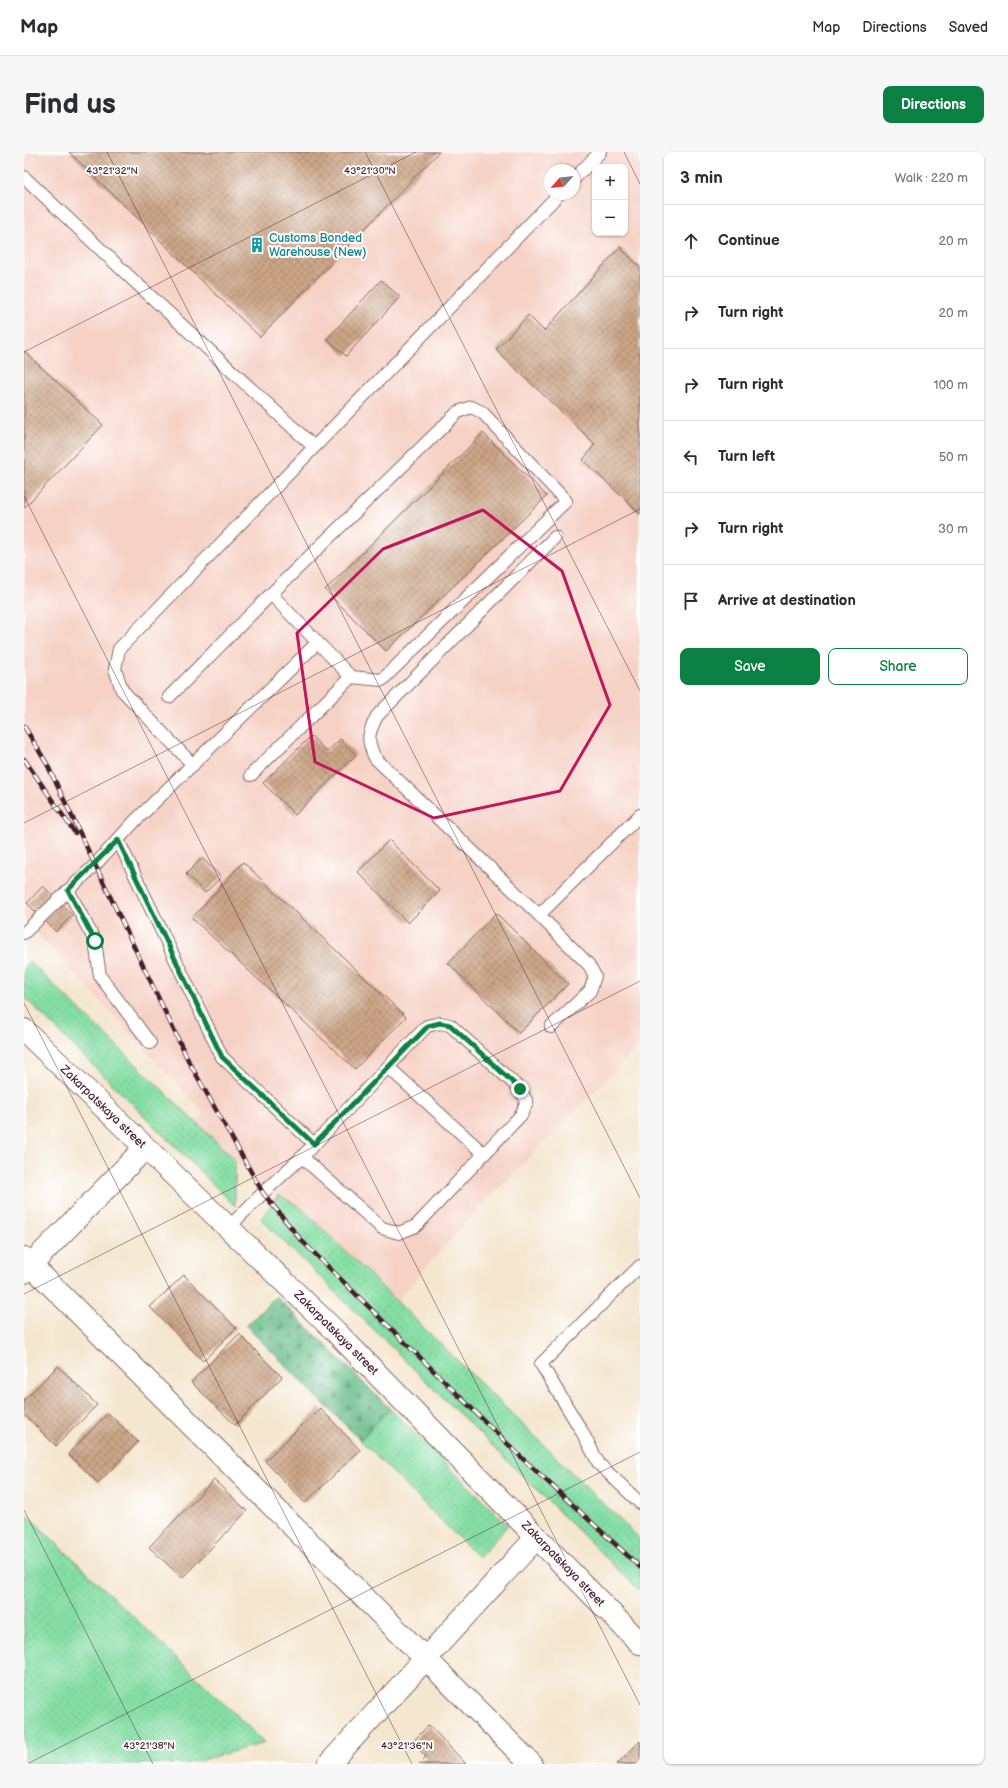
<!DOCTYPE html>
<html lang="en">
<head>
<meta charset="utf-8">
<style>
  :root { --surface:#fff; --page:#f7f7f7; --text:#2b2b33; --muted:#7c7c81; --line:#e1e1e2; --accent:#0b8043 }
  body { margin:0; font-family:"Balsamiq Sans",sans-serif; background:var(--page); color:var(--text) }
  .controls { position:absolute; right:12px; top:12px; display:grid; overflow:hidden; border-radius:8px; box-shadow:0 1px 3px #0004 }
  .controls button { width:36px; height:36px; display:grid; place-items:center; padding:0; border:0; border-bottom:1px solid var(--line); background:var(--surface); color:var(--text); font:20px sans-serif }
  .compass { position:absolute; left:520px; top:12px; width:36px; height:36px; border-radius:50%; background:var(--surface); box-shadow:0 1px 3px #0004; rotate:243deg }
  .stop { position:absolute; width:12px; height:12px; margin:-9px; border:3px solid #0b8043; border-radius:50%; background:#fff }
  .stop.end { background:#0b8043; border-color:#fff; box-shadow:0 1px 4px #0008 }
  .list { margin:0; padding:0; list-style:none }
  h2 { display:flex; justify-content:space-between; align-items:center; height:52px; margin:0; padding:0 16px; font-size:17px }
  h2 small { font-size:13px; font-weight:400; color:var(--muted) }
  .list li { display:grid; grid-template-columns:26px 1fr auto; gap:12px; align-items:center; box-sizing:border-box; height:72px; padding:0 16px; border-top:1px solid var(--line) }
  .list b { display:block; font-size:15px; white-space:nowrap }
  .list em { font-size:13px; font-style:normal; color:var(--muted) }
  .actions { display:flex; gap:8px; padding:12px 16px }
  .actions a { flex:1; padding:9px 0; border:1px solid var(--accent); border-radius:8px; text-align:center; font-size:14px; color:var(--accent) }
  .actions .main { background:var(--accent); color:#fff }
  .icon { flex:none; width:22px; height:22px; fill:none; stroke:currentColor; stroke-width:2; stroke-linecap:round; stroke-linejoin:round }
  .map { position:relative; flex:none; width:616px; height:1612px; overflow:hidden; border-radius:8px }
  header { display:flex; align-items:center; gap:24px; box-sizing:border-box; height:56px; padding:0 20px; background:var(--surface); border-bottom:1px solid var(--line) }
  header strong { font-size:19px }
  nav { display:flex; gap:22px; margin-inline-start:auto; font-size:14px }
  .intro { display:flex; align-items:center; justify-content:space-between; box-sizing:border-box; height:96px; padding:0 24px }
  h1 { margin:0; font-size:28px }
  .button { padding:10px 18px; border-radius:8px; background:var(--accent); color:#fff; font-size:14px; font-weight:700 }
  main { display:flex; gap:24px; padding:0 24px }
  aside { flex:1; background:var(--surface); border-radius:8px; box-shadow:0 1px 3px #0004 }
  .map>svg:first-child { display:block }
  .built { fill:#f6d1c5; fill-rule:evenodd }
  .grass { fill:url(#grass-dots); stroke:#677e68 }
  .forest { fill:url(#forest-firs); stroke:#5a6e5a }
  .building { fill:url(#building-cross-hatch) }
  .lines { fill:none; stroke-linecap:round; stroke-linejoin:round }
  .service-casing { stroke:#866564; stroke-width:14 }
  .minor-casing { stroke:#866564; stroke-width:24 }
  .tertiary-casing { stroke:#866564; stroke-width:24 }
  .service { stroke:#fff; stroke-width:12 }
  .minor { stroke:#fff; stroke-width:22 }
  .tertiary { stroke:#fff; stroke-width:22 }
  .rail-casing { stroke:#4a1f2b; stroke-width:4.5 }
  .rail { stroke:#fff; stroke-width:3; stroke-dasharray:9; stroke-linecap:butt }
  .route { stroke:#0b8043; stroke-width:5 }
  .marked { fill:none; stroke:#c2185b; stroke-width:3; stroke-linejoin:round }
  .ticks { fill:none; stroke:#4a1f2b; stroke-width:1; stroke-opacity:0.45 }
  .labels { text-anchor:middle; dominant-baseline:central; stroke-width:4; stroke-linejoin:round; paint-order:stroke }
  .culture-label { font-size:12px; fill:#0d838f; stroke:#fff; text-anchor:start }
  .street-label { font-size:12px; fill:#4a1f2b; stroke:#fff }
  .ticks-label { font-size:10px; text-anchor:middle; fill:#4a1f2b; stroke:#fff; stroke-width:4; stroke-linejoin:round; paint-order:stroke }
</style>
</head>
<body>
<header>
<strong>Map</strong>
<nav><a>Map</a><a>Directions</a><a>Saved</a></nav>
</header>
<div class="intro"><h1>Find us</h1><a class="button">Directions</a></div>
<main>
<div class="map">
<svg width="616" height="1612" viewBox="0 0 616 1612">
  <defs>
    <pattern id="grass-dots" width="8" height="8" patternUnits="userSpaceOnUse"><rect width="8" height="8" fill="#84dea4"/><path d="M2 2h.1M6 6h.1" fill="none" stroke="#74be8d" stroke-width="1.8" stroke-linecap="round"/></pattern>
    <pattern id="forest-firs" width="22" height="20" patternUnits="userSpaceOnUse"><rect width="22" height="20" fill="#6bbd8a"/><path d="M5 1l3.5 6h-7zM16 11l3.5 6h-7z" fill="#5a9971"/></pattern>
    <pattern id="building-cross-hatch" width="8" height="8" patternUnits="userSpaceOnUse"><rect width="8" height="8" fill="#cca687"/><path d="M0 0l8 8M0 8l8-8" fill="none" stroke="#a8876f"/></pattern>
  </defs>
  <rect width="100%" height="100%" fill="#fff"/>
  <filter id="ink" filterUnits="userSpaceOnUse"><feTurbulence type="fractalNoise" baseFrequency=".025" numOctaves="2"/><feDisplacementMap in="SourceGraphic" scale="8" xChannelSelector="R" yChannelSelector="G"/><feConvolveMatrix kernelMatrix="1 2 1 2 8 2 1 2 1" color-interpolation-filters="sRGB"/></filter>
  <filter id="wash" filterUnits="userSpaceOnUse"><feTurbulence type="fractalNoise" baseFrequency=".012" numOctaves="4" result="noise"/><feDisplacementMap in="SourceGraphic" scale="16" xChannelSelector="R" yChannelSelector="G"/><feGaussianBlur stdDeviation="0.9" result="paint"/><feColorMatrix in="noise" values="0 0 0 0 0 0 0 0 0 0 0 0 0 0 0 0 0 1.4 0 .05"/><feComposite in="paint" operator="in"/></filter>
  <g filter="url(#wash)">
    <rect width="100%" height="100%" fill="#f4e6cf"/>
    <path class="built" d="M 0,0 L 616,0 L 616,893 L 448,1063 L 372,1149 L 275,1054 L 243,1037 L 172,973 L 180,961 L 0,767 ZM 571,15 L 601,15 L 601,81 L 571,81 ZM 526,18 L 550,18 L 550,42 L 526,42 Z"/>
    <g class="grass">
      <path d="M 5,809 L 211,1008 L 211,1054 L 0,845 L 0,814 Z"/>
      <path d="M 254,1043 L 275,1054 L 616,1387 L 616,1439 L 237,1067 Z"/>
      <path d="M 366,1257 L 484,1373 L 455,1406 L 336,1288 Z"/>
      <path d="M 0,1360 L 241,1591 L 162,1612 L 0,1612 Z"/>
    </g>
    <path class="forest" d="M 252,1144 L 366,1257 L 336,1288 L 222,1174 Z"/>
    <g id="blocks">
      <g class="building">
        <path d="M 45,0 L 415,0 L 236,185 Z"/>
        <path d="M 596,95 L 616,115 L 616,362 L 559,308 L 571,292 L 472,198 L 504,163 L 520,179 Z"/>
        <path d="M 357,128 L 376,145 L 322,204 L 303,187 Z"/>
        <path d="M 0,199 L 79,273 L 0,356 Z"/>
        <path d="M 459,281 L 523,344 L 362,499 L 301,438 Z"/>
        <path d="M 287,584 L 303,600 L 316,587 L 332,603 L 271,663 L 239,631 Z"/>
        <path d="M 365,688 L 416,739 L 384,771 L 334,720 Z"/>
        <path d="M 178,706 L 197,725 L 181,741 L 162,722 Z"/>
        <path d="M 219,710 L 382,865 L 331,917 L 168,766 Z"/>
        <path d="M 19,734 L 48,763 L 32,780 L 3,751 Z"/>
        <path d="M 472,761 L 544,832 L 495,881 L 424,811 Z"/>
        <path d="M 160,1123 L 212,1176 L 179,1209 L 126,1155 Z"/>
        <path d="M 215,1182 L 258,1225 L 211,1273 L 167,1230 Z"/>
        <path d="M 34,1214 L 73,1253 L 32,1294 L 0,1262 L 0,1248 Z"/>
        <path d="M 296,1256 L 336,1298 L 281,1351 L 241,1309 Z"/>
        <path d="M 84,1261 L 114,1290 L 74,1331 L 44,1302 Z"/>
        <path d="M 190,1328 L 223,1359 L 158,1426 L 125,1395 Z"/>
        <path d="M 405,1573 L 442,1612 L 395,1612 L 402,1605 L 388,1590 Z"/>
        <path d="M 616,1589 L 616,1612 L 593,1612 Z"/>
      </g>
    </g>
  </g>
  <g filter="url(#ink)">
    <use href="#blocks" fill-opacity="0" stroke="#866564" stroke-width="1"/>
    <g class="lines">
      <g class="service-casing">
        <g id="service">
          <path d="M 0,25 L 109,128 L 290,295"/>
          <path d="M 550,27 L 576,0"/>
          <path d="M 531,385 L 353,564 C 344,582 342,587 351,606 L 515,763 L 616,663"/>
          <path d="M 145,545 L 247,442 L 434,260 L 447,255 L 458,260 L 542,349 L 358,528 L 327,525 L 247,442"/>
          <path d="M 169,613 L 98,538 L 91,517 L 95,497 L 535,42"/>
          <path d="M 227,623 L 327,525"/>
          <path d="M 94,688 L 198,905 L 290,992"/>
          <path d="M 44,738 L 71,789 L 76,824 L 126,891"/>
          <path d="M 515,763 L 565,813 L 571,824 L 566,839 L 527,875"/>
          <path d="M 0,781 L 71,713 L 110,670 L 293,491"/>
          <path d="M 364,915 L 460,1002"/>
          <path d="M 204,1076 L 243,1037 L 278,1005 L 403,874 L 416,871 L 426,873 L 496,937 L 503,950 L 497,963 L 392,1074 L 375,1081 L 358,1076 L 278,1005"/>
          <path d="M 616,1114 L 517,1212 L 557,1278 L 575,1312 L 616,1351"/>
        </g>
      </g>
      <g class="minor-casing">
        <g id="minor">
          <path d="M 0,1106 L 507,1612"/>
          <path d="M 0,1120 L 121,996"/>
          <path d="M 305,1612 L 513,1385"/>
        </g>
      </g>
      <g class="tertiary-casing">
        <path id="tertiary" d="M 0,878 L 312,1180 L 616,1491"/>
      </g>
      <use href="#service" class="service"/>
      <use href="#minor" class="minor"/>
      <use href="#tertiary" class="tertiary"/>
      <g class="rail-casing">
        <g id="rail">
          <path d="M 0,574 L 23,612 L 165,910 L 239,1041 L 277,1088 L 498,1306 L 616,1415"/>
          <path d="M 0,607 L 51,681"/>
        </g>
      </g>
      <use href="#rail" class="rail"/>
    </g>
  </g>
  <g class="lines" filter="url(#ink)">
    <path class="route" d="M 71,789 L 44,738 L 94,688 L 198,905 L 290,992 L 404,874 L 416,871 L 426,873 L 496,937"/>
  </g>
  <path class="marked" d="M 459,358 L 538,419 L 586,553 L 536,639 L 410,666 L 291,610 L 273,481 L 359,397 Z"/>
  <path class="ticks" d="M 83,0 L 616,1046M 341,0 L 616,539M 600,0 L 616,32M 0,200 L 392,0M 0,344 L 616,1553M 0,671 L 616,357M 0,851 L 388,1612M 0,1142 L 616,829M 0,1358 L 129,1612M 3,1612 L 616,1300"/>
  <defs>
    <g id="building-bare" transform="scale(1.2)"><path d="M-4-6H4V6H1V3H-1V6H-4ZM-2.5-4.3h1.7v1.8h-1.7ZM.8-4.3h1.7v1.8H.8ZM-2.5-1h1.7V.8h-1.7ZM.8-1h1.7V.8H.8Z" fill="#0f9aa8" stroke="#fff" stroke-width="2.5" paint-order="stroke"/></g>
  </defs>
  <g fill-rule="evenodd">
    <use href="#building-bare" x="233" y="93"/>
  </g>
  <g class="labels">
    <g class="culture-label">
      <text x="245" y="86">Customs Bonded<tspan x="245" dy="14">Warehouse (New)</tspan></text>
    </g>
    <g class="street-label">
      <text transform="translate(79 955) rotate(44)">Zakarpatskaya street</text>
      <text transform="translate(312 1181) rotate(45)">Zakarpatskaya street</text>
      <text transform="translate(539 1412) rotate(46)">Zakarpatskaya street</text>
    </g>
  </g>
  <g class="ticks-label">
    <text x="88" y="22">43°21'32"N</text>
    <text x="346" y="22">43°21'30"N</text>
    <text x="125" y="1597">43°21'38"N</text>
    <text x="383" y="1597">43°21'36"N</text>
  </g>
</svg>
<div class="controls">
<button>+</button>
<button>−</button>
</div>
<svg class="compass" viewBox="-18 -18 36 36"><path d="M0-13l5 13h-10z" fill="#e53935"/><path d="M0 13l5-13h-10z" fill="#7c7c81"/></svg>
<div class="stop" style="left:71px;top:789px"></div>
<div class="stop end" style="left:496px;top:937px"></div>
</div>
<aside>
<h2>3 min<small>Walk · 220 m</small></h2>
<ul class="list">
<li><svg class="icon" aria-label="ahead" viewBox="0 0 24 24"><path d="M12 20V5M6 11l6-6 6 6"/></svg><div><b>Continue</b></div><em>20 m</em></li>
<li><svg class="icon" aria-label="right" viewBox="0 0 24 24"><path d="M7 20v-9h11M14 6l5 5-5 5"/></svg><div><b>Turn right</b></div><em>20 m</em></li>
<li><svg class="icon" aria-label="right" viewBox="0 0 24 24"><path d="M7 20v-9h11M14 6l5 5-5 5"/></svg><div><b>Turn right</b></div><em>100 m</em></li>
<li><svg class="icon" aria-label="left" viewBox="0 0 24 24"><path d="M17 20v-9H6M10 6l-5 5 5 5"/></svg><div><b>Turn left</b></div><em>50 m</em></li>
<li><svg class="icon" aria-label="right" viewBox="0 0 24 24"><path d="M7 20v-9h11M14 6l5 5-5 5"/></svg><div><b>Turn right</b></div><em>30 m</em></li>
<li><svg class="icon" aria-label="arrive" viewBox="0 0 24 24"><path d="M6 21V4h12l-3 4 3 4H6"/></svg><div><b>Arrive at destination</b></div></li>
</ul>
<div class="actions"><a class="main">Save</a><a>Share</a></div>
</aside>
</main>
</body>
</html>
